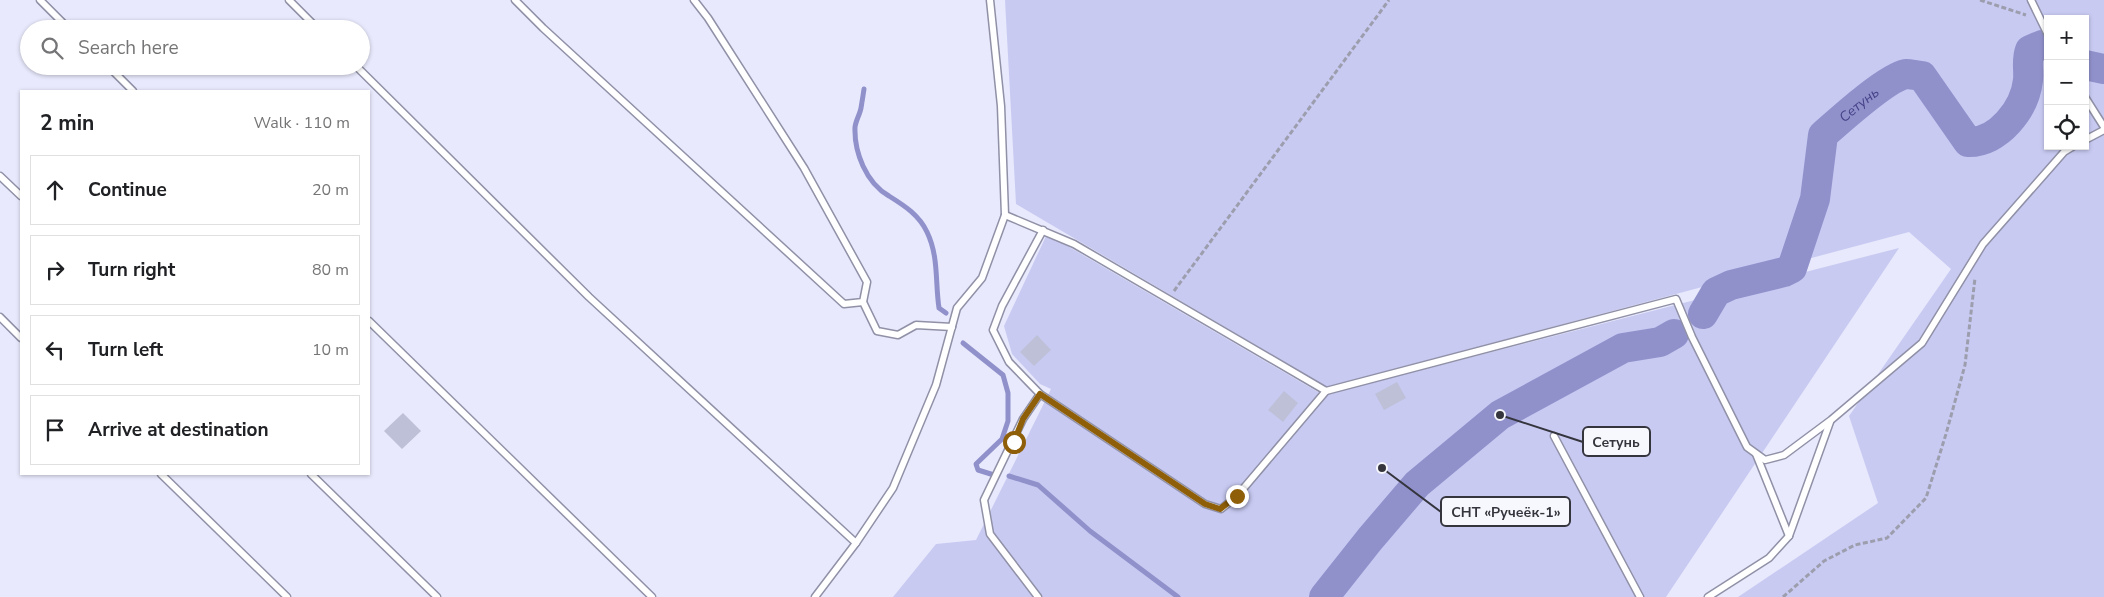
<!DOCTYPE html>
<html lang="en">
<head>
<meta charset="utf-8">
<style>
  :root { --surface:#fff; --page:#f2f2f2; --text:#202124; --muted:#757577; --line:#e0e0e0 }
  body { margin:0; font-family:"Nunito Sans",sans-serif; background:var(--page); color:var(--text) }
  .controls { position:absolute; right:15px; top:15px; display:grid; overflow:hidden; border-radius:0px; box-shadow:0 1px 4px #0004 }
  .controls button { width:45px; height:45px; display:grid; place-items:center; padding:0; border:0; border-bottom:1px solid var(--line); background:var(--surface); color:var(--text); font:25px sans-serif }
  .stop { position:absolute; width:15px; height:15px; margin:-11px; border:4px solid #8e5e08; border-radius:50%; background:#fff }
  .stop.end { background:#8e5e08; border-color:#fff; box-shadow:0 1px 5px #0008 }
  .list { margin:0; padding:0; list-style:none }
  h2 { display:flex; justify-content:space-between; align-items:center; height:65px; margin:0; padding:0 20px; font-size:21px }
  h2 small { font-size:16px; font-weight:400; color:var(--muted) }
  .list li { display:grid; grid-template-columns:32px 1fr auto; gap:15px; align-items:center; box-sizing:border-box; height:70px; margin:0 10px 10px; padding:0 10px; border:1px solid var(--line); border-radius:0px }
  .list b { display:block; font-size:19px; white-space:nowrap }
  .list em { font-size:16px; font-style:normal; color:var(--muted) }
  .icon { flex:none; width:28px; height:28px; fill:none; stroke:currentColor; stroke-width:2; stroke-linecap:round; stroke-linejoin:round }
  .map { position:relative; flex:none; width:2104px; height:597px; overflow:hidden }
  .search { position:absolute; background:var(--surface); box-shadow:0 1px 4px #0004; left:20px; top:20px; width:350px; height:55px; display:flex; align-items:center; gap:12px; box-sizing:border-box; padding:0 18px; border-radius:28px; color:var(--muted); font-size:19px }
  .panel { position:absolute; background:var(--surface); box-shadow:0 1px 4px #0004; left:20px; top:90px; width:350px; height:385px; border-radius:0px }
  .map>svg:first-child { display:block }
  .green { fill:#c8caf2; fill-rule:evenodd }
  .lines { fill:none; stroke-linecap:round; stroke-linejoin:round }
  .stream { stroke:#9091cb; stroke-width:5 }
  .river { stroke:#9091cb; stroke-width:30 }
  .building { fill:#bec0d7 }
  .service-casing { stroke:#9091a7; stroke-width:9 }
  .path { stroke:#9d9ead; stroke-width:3; stroke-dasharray:5 2.5; stroke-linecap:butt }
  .service { stroke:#fff; stroke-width:6 }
  .route { stroke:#8e5e08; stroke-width:6 }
  .labels { text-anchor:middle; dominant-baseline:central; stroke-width:5; stroke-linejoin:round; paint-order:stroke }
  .water-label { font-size:14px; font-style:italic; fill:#443f86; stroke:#f7f8fd }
  .leader { fill:none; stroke:#35353e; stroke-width:2 }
  .callout-dot { fill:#35353e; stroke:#f7f8fd; stroke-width:2 }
  .callout { fill:#f7f8fd; stroke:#35353e; stroke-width:2 }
  .callout-label { font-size:14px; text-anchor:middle; font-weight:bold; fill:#35353e }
</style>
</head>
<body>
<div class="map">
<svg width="2104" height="597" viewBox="0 0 2104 597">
  <rect width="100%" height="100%" fill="#e8e9fc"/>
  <g class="green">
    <path d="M 1005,0 L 2104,0 L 2104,597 L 1738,597 L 1878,503 L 1849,416 L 1951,269 L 1909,232 L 1327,387 L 1016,204 ZM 2048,19 L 2085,19 L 2085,146 L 2048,146 Z"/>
    <path d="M 1047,234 L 1323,395 L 1899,248 L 1666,597 L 893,597 L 936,544 L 976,540 L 1051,389 L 1040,384 L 1012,354 L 1004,326 Z"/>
  </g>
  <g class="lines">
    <g class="stream">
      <path d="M 864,89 C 863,96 862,102 861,108 C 860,114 856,120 855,127 C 854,152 866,183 889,196 C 905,206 919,215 927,232 C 939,257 935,282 939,308 L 946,313"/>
      <path d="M 963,343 L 1003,375 L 1008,393 L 1008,421 L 1002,439 L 976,464 L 978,470 L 994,475"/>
      <path d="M 1009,476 L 1038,485 L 1090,531 L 1178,597"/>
    </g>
    <g class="river">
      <path d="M 2085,65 L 2104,69"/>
      <path id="s1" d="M 1703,314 L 1716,292 L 1731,285 L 1784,272 L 1792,268 L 1815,199 L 1823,135 C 1839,121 1886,78 1906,74 C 1911,74 1918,76 1922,76 L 1968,142 C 1998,143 2025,109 2028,80 C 2029,69 2026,60 2030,50 L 2042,45"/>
      <path d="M 1324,597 L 1370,539 L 1417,484 L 1500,415 L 1623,348 L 1660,342 L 1674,334"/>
    </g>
  </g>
  <g class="building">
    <path d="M 1037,335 L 1051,350 L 1034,366 L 1020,352 Z"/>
    <path d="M 1397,382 L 1406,398 L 1384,410 L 1375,394 Z"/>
    <path d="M 1284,391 L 1298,403 L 1283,422 L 1268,410 Z"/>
    <path d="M 403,413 L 421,431 L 402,449 L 384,431 Z"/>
  </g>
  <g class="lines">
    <g class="service-casing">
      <g id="service">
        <path d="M 40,0 L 69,29"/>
        <path d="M 289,0 L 318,29"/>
        <path d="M 515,0 L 543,28 L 844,304 L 863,302 L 867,282 L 804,168 L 708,18 L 694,0"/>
        <path d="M 2031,0 L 2048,35"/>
        <path d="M 108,66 L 133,91"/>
        <path d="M 356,66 L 589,297 L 856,543"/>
        <path d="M 2085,97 L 2104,127"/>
        <path d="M 2085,140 L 2104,130"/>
        <path d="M 0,176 L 21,196"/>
        <path d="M 1005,215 L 1074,244 L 1326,391 L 1676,299 L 1692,337 L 1747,447 L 1765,460 L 1784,455 L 1831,420 L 1922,343 L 1983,244 L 2064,152 L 2074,146"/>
        <path d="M 1043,230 L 1002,306 L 993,330 L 1009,362 L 1040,394 L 1205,504 L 1221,509 L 1237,496 L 1326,391"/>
        <path d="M 863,302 L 877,331 L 898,335 L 916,325 L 952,327"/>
        <path d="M 0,317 L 21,338"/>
        <path d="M 369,321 L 652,597"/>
        <path d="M 1554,436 L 1640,597"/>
        <path d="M 1756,454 L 1789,536"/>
        <path d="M 161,474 L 287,597"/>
        <path d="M 311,474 L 437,597"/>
        <path d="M 815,597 L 856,543 L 893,488 L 936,385 L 957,308 L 982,278 L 1005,215 L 1001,106 L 990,0"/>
        <path d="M 1038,597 L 990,534 L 984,500 L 1023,419 L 1040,394"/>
        <path d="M 1708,597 L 1769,558 L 1789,536 L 1830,422"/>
      </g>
    </g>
    <g class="path">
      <path d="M 1980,0 L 2026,15"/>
      <path d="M 1174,291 L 1389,0"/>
      <path d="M 1783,597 L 1824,561 L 1855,545 L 1887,538 L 1926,498 L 1946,434 L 1965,365 L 1975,278"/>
    </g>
    <use href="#service" class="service"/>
  </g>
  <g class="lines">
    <path class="route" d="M 1014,442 L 1023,419 L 1040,394 L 1205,504 L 1220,509 L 1237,496"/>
  </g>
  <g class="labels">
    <g class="water-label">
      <text stroke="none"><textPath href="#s1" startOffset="290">Сетунь</textPath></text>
    </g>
  </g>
  <path class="leader" d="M1500 415L1583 442M1382 468L1441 512"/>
  <g class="callout-dot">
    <circle cx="1500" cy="415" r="5"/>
    <circle cx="1382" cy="468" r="5"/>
  </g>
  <g class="callout">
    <rect x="1583" y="427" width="67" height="29" rx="5"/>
    <rect x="1441" y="497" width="129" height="29" rx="5"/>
  </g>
  <g class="callout-label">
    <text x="1616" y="447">Сетунь</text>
    <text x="1506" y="517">СНТ «Ручеёк-1»</text>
  </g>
</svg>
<div class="controls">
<button>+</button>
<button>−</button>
<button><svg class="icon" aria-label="locate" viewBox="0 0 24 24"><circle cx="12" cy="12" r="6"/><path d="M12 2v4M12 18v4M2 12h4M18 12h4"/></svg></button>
</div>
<div class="stop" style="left:1014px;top:442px"></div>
<div class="stop end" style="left:1237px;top:496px"></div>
<div class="search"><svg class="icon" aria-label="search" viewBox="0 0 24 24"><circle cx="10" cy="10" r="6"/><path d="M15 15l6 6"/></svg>Search here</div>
<section class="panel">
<h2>2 min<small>Walk · 110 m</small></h2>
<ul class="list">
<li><svg class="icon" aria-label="ahead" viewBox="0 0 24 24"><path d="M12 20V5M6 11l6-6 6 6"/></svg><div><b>Continue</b></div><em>20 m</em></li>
<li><svg class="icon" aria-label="right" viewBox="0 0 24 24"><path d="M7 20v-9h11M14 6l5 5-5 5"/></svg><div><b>Turn right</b></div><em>80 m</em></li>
<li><svg class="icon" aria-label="left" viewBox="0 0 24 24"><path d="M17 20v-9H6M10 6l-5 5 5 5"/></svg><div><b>Turn left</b></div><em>10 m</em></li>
<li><svg class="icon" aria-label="arrive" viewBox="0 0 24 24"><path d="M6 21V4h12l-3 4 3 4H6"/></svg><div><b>Arrive at destination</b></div></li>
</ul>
</section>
</div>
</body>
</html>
